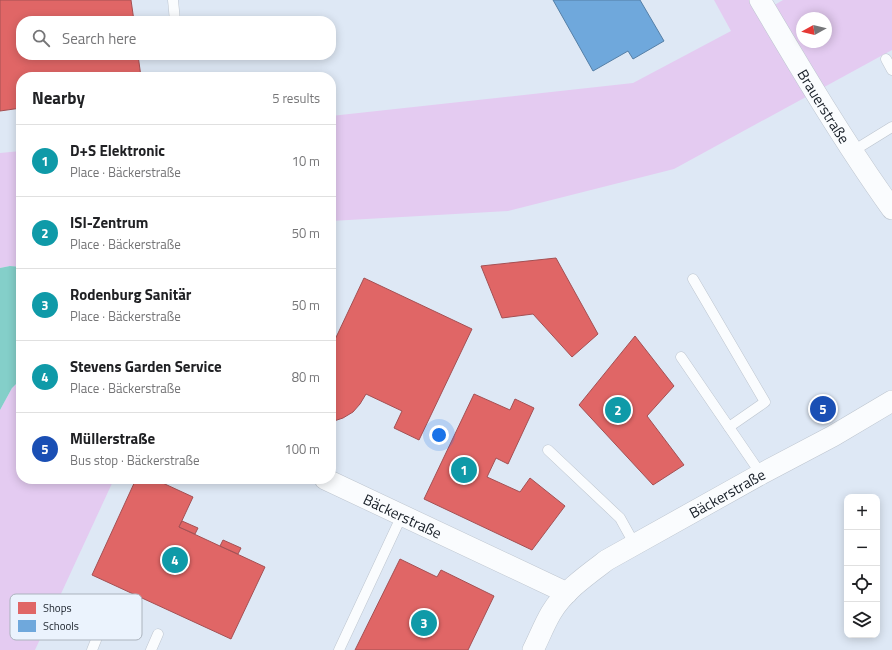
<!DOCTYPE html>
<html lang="en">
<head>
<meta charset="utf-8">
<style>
  :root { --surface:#fff; --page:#f6f6f6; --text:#202124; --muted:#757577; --line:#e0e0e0; --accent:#0f766e }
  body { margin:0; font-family:"Titillium Web",sans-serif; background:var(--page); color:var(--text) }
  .controls { position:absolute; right:12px; bottom:12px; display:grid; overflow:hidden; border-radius:8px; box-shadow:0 2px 10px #0003 }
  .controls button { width:36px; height:36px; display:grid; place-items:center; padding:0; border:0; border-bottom:1px solid var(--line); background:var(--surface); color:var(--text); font:20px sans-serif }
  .compass { position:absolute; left:796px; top:12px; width:36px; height:36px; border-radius:50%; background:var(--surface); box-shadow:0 2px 10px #0003; rotate:262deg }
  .you { position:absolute; left:439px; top:435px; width:14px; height:14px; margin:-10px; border:3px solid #fff; border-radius:50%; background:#1a73e8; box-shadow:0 0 0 6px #1a73e833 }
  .badge { display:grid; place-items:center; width:26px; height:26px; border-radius:50%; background:var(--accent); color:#fff; font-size:13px; font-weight:700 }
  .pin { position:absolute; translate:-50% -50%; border:2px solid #fff; box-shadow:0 1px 4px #0006 }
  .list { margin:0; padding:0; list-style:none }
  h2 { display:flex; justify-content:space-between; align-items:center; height:52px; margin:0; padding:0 16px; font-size:17px }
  h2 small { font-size:13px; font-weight:400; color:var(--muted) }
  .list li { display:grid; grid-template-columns:26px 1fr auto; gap:12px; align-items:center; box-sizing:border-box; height:72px; padding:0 16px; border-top:1px solid var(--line) }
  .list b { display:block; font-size:15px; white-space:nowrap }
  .list p { margin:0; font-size:13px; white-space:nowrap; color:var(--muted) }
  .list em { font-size:13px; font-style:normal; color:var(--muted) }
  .icon { flex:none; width:22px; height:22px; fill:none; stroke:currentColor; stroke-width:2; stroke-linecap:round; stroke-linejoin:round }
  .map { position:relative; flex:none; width:892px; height:650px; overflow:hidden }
  .search { position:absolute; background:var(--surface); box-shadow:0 2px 10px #0003; left:16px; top:16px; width:320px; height:44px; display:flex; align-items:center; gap:10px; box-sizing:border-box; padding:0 14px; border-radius:16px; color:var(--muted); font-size:15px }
  .panel { position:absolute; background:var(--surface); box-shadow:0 2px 10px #0003; left:16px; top:72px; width:320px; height:412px; border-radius:16px }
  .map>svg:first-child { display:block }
  .green { fill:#e4cbf1; fill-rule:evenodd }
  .water { fill:#84cfc9 }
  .shops { fill:#e06666; stroke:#a45053 }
  .schools { fill:#6fa8dc; stroke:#557fa6 }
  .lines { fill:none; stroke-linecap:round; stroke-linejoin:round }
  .lane-casing { stroke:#bdc5cf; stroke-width:11 }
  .street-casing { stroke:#bdc5cf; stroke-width:22 }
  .lane { stroke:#fafcfe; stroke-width:10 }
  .street { stroke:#fafcfe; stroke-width:21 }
  .labels { text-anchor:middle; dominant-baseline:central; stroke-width:4; stroke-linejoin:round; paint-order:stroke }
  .street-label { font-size:15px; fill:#171e27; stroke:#ebf3fd }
  .key { fill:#ebf3fd; stroke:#abb3bd; stroke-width:1 }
  .key-label { font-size:11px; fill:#171e27 }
</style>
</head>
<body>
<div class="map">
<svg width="892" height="650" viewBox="0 0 892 650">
  <rect width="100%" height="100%" fill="#dee8f5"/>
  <g class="green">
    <path d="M 714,0 L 760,0 L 766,10 L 783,0 L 892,0 L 892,50 L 674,169 L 508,211 L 331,221 L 331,116 L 633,83 L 731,31 ZM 802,18 L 826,18 L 826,42 L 802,42 Z"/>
    <path d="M 21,151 L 21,267 L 10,266 L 0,268 L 0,153 Z"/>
    <path d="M 21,379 L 21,479 L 114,479 L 35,650 L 0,650 L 0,410 L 12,388 Z"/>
  </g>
  <path class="water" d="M 10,266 L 21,267 L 21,379 L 12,388 L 0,410 L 0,268 Z"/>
  <g class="shops">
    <path d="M 0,0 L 131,0 L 134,21 L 21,21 L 21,55 L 138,55 L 141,77 L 21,77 L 21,108 L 0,111 Z"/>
    <path d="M 556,258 L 598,334 L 572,357 L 533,314 L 502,318 L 481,266 Z"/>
    <path d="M 364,278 L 472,329 L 419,440 L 394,428 L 402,411 L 366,394 L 360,404 L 353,412 L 343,418 L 331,422 L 331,348 Z"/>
    <path d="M 635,336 L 674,386 L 647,416 L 684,465 L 653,485 L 579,405 Z"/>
    <path d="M 474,394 L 510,410 L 515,399 L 534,408 L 508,464 L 496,458 L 487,477 L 520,492 L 530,478 L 565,506 L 532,550 L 424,499 Z"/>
    <path d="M 136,479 L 154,479 L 193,497 L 179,527 L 265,567 L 231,639 L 92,575 Z"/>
    <path d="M 182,521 L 198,528 L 195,534 L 179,527 Z"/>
    <path d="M 223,540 L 241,548 L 238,554 L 220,546 Z"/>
    <path d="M 400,559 L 437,577 L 441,570 L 494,596 L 468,650 L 355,650 Z"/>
  </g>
  <path class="schools" d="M 553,0 L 640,0 L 664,41 L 633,59 L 628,51 L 593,71 Z"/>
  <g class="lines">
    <g class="lane-casing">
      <g id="lane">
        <path d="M 173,0 L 175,21"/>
        <path d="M 886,59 L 892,70"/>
        <path d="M 853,151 L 892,127"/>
        <path d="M 693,279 L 765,402 L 729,427"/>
        <path d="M 681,357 L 761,474"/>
        <path d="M 548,450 L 620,518 L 635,545"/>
        <path d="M 92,650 L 104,620"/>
        <path d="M 151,650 L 158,634"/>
        <path d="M 339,650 L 402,515"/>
      </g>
    </g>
    <g class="street-casing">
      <g id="street">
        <path id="s1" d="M 760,0 C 802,71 844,142 892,209"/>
        <path id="s2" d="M 325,479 L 567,593"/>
        <path id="s3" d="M 533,650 C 539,638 544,625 551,613 C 564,591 587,575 607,560 L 761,474 L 833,436 L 892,401"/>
      </g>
    </g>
    <use href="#lane" class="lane"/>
    <use href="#street" class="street"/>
  </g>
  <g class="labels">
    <g class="street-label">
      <text stroke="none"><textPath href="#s1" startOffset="124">Brauerstraße</textPath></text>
      <text stroke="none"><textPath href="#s3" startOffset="256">Bäckerstraße</textPath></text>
      <text stroke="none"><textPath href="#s2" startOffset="86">Bäckerstraße</textPath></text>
    </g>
  </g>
  <rect x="10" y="594" width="132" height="46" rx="6" class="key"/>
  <rect x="18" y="602" width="18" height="12" fill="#e06666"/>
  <rect x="18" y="620" width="18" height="12" fill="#6fa8dc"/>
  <g class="key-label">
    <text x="43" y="612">Shops</text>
    <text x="43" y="630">Schools</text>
  </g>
</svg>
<div class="controls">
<button>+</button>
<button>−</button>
<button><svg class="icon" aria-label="locate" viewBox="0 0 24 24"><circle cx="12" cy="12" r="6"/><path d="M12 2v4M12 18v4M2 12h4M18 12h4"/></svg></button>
<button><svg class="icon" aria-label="layers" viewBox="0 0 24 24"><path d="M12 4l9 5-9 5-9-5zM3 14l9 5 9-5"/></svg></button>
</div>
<svg class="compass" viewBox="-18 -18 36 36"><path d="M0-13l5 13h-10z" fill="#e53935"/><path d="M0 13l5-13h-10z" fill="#757577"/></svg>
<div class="you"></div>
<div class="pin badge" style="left:464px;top:470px;background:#0f9aa8">1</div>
<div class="pin badge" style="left:618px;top:410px;background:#0f9aa8">2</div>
<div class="pin badge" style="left:424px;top:623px;background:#0f9aa8">3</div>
<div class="pin badge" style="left:175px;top:560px;background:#0f9aa8">4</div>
<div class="pin badge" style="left:823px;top:409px;background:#1a4fb4">5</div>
<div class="search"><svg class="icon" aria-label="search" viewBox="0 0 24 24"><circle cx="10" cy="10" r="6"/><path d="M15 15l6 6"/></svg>Search here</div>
<section class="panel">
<h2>Nearby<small>5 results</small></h2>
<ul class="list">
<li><span class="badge" style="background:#0f9aa8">1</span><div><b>D+S Elektronic</b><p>Place · Bäckerstraße</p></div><em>10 m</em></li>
<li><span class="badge" style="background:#0f9aa8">2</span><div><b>ISI-Zentrum</b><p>Place · Bäckerstraße</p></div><em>50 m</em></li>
<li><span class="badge" style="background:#0f9aa8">3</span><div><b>Rodenburg Sanitär</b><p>Place · Bäckerstraße</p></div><em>50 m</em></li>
<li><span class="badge" style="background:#0f9aa8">4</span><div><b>Stevens Garden Service</b><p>Place · Bäckerstraße</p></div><em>80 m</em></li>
<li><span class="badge" style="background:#1a4fb4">5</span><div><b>Müllerstraße</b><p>Bus stop · Bäckerstraße</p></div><em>100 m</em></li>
</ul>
</section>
</div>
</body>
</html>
